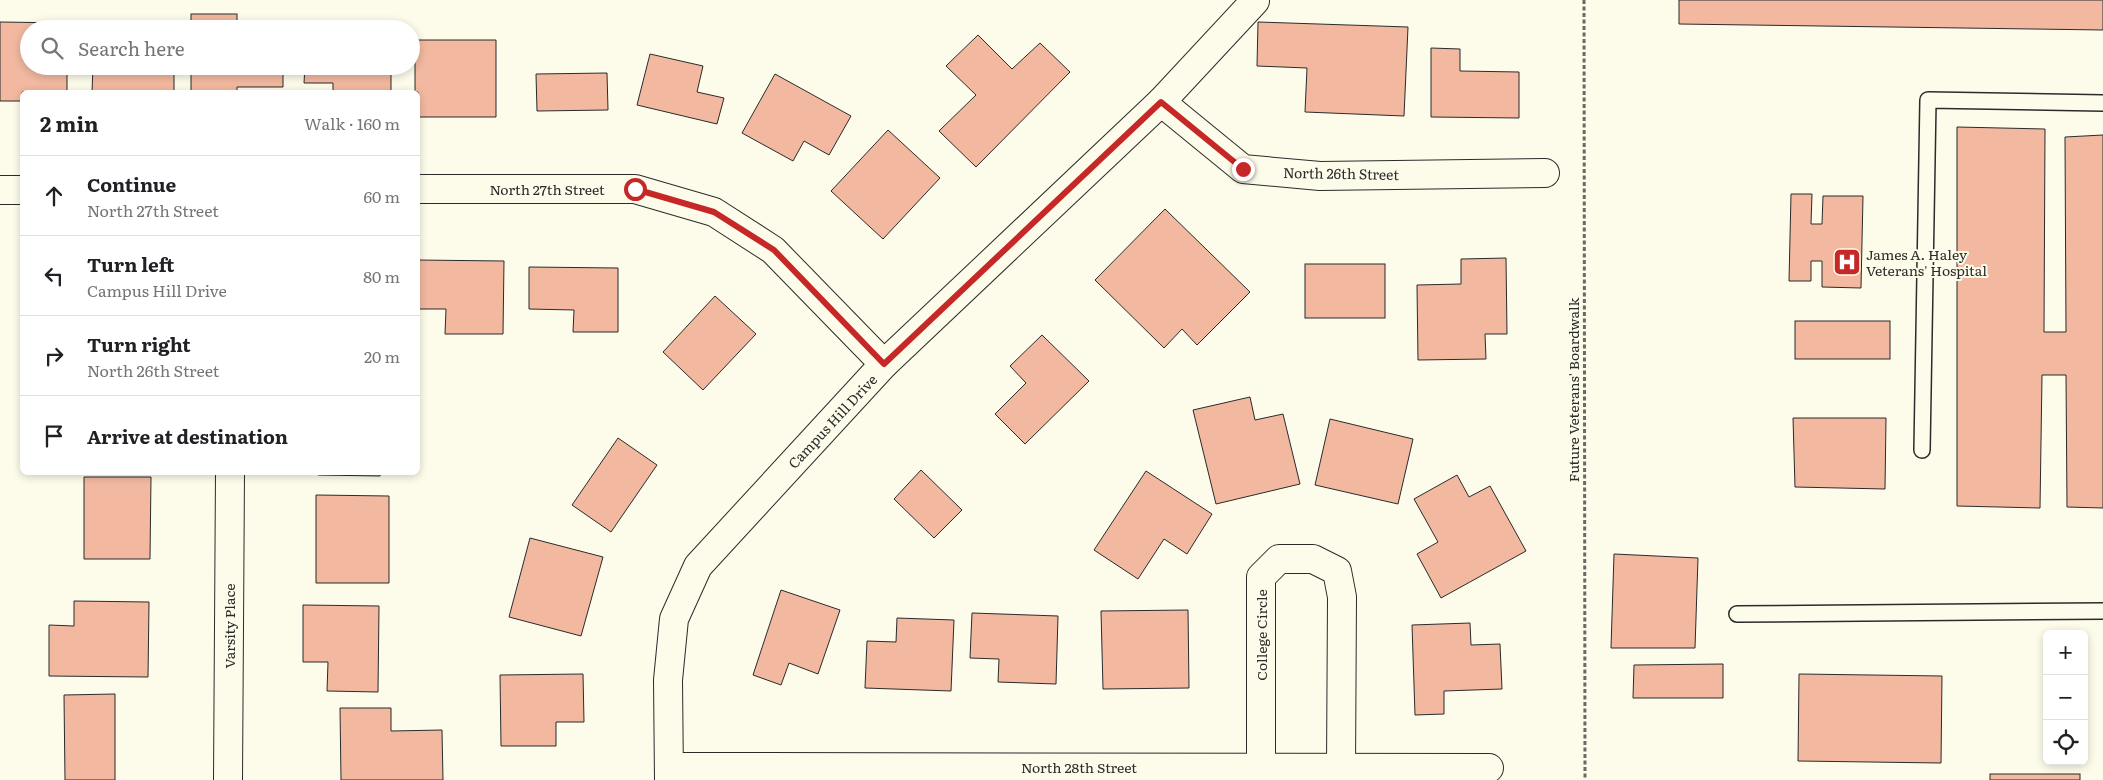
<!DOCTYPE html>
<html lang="en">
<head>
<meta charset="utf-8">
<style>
  :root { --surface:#fff; --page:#f6f6f6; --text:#202124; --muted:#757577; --line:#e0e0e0 }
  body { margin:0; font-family:Literata,serif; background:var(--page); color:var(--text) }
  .controls { position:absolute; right:15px; bottom:15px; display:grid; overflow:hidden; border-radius:8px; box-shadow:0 2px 8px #0003 }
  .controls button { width:45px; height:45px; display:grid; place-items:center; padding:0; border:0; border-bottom:1px solid var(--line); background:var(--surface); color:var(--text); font:25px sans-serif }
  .stop { position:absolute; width:15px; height:15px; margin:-11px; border:4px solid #c62828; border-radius:50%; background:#fff }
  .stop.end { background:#c62828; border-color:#fff; box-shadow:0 1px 5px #0008 }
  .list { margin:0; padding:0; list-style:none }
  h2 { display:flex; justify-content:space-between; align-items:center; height:65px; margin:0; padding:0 20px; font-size:21px }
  h2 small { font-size:16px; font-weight:400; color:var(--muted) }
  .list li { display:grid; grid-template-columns:32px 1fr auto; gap:15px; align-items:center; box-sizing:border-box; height:80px; padding:0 20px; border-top:1px solid var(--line) }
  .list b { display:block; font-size:19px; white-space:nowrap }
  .list p { margin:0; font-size:16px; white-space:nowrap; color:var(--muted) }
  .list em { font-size:16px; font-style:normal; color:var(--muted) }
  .icon { flex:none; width:28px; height:28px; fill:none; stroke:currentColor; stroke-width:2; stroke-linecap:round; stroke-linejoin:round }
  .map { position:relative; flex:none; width:2103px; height:780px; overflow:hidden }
  .search { position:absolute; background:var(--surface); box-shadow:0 2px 8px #0003; left:20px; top:20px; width:400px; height:55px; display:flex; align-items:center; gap:12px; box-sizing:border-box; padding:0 18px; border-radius:28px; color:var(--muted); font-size:19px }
  .panel { position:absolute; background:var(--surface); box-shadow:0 2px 8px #0003; left:20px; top:90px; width:400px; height:385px; border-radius:8px }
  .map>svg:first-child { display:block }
  .building { fill:#f2b8a0; stroke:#2b2b2b }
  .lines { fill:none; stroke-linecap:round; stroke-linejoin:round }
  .lane-casing { stroke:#2b2b2b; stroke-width:18 }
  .street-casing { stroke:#2b2b2b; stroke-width:30 }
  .path { stroke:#6a6964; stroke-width:3; stroke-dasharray:4 2.5; stroke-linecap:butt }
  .lane { stroke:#fdfbea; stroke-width:15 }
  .street { stroke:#fdfbea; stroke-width:28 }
  .route { stroke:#c62828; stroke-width:6 }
  .labels { text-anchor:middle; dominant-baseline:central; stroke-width:4; stroke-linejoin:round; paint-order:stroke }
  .street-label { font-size:14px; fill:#2b2b2b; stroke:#fdfbea }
  .poi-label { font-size:14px; fill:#2b2b2b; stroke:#fdfbea; text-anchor:start }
</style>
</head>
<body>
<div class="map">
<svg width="2103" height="780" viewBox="0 0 2103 780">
  <rect width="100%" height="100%" fill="#fdfbea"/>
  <g class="building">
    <path d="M 1679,0 L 2103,0 L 2103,30 L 1679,24 Z"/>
    <rect x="191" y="14" width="46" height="15"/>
    <path d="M 0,22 L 68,23 L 68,29 L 29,29 L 29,66 L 67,66 L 67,92 L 22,92 L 22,101 L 0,101 Z"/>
    <path d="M 1258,22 L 1408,27 L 1404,116 L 1305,112 L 1307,68 L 1257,66 Z"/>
    <path d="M 978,35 L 1012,69 L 1040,43 L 1070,72 L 976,167 L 939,131 L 976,95 L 946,66 Z"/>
    <path d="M 415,40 L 496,40 L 496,117 L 418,117 L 418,92 L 415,92 Z"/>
    <path d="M 1431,48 L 1460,49 L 1460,71 L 1519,72 L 1519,118 L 1431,117 Z"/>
    <path d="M 650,54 L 703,66 L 697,92 L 724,98 L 717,124 L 637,105 Z"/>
    <path d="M 93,66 L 174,66 L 174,92 L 92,92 Z"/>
    <path d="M 191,66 L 283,66 L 283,87 L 237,87 L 237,92 L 191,92 Z"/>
    <path d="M 305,66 L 391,66 L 391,92 L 333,92 L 333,83 L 304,83 Z"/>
    <path d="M 607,73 L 608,110 L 537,111 L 536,74 Z"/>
    <path d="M 775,74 L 851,116 L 829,155 L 804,141 L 793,161 L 742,133 Z"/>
    <path d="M 1957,127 L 2045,129 L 2044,332 L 2066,332 L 2065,137 L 2103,135 L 2103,508 L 2067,507 L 2066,375 L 2042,375 L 2040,508 L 1957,506 Z"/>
    <path d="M 888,130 L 940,178 L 883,239 L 831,191 Z"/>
    <path d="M 1791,194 L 1812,194 L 1811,224 L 1822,224 L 1823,196 L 1863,196 L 1861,288 L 1822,287 L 1822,261 L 1811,261 L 1811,281 L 1789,281 Z"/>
    <path d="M 1165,209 L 1250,292 L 1197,345 L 1182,329 L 1164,348 L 1095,280 Z"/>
    <path d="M 1506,258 L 1507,334 L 1485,334 L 1486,359 L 1418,360 L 1417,285 L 1461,284 L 1461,259 Z"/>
    <path d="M 418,260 L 504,261 L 503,334 L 445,334 L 446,309 L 418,309 Z"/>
    <rect x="1305" y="264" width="80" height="54"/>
    <path d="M 529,267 L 618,268 L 618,332 L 573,332 L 574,310 L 529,309 Z"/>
    <path d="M 715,296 L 756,334 L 703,390 L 663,352 Z"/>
    <rect x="1795" y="321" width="95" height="38"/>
    <path d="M 1042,335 L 1089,381 L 1025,444 L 995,414 L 1026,383 L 1010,366 Z"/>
    <path d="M 1250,397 L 1255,420 L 1283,414 L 1300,484 L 1216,504 L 1193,410 Z"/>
    <path d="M 1793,418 L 1886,418 L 1885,489 L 1795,487 Z"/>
    <path d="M 1330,419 L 1413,439 L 1398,504 L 1315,485 Z"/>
    <path d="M 618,438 L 657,465 L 611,532 L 572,505 Z"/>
    <path d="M 921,470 L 962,510 L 934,538 L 894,499 Z"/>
    <path d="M 1146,471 L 1212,514 L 1187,554 L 1164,539 L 1138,579 L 1094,550 Z"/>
    <path d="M 318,472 L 381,472 L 380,476 L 318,475 Z"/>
    <path d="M 1457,475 L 1469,497 L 1490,486 L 1526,551 L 1441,598 L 1417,554 L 1438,542 L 1414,499 Z"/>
    <path d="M 84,477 L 151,477 L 150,559 L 84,559 Z"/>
    <path d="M 316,495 L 389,496 L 389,583 L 316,583 Z"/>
    <path d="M 530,538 L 603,557 L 581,636 L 509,617 Z"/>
    <path d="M 1614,554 L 1698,558 L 1695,648 L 1611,648 Z"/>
    <path d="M 781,590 L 840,610 L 818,674 L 789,663 L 781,685 L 753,675 Z"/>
    <path d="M 74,601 L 149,602 L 148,677 L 49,676 L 49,625 L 74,626 Z"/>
    <path d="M 303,605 L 379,606 L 378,692 L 327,691 L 328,662 L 303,662 Z"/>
    <path d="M 1188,610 L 1189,688 L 1103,689 L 1101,611 Z"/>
    <path d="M 972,613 L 1058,616 L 1056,684 L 998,682 L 999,659 L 970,658 Z"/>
    <path d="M 897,618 L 954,620 L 951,691 L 865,688 L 867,641 L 896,642 Z"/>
    <path d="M 1470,623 L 1471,645 L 1500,644 L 1502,689 L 1444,691 L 1444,714 L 1415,715 L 1412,625 Z"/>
    <path d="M 1723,664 L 1723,698 L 1633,698 L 1634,665 Z"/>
    <path d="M 583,674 L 584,722 L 556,722 L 556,746 L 501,746 L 500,675 Z"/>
    <path d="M 1799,674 L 1942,676 L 1941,763 L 1798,761 Z"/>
    <path d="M 115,694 L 115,780 L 65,780 L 64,695 Z"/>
    <path d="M 340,708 L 391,708 L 391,731 L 442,730 L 443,780 L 341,780 Z"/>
    <rect x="1990" y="774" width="90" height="6"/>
  </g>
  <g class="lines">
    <g class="lane-casing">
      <g id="lane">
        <path d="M 1922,450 L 1928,100 L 2103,103"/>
        <path d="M 1737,614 L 2103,611"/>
      </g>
    </g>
    <g class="street-casing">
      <g id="street">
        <path d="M 1161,102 L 1243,169 L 1320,176 L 1545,173"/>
        <path d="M 418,189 L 635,189 L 714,212 L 773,250 L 884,364"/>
        <path d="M 0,190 L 22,190"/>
        <path d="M 669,767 L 1489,768"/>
        <path d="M 1261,767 L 1261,577 L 1279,559 L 1313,559 L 1337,571 L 1342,597 L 1341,769"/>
        <path d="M 228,780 L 230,472"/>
        <path d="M 669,780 L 668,680 L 674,619 L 698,566 L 884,364 L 1161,102 L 1255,1"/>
      </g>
    </g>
    <path class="path" d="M 1584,0 L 1585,780"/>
    <use href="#lane" class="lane"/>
    <use href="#street" class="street"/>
  </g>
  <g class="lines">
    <path class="route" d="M 635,189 L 714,212 L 774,250 L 884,364 L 1161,102 L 1243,169"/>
  </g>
  <defs>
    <g id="hospital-square" transform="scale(1.4375)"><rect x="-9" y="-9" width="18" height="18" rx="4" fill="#c62828" stroke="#fdfbea"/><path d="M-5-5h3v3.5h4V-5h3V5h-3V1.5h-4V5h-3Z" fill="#fff"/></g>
  </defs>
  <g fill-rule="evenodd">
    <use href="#hospital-square" x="1847" y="262"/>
  </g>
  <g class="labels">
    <g class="street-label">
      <text transform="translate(1341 173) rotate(1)">North 26th Street</text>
      <text x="547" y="189">North 27th Street</text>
      <text transform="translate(1573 390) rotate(-90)">Future Veterans' Boardwalk</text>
      <text transform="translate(832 421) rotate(-47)">Campus Hill Drive</text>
      <text transform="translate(229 626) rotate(-90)">Varsity Place</text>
      <text transform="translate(1261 635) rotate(-90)">College Circle</text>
      <text x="1079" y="767">North 28th Street</text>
    </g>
    <g class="poi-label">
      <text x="1866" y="254">James A. Haley<tspan x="1866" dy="16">Veterans' Hospital</tspan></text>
    </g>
  </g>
</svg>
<div class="controls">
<button>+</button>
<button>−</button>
<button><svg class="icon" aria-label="locate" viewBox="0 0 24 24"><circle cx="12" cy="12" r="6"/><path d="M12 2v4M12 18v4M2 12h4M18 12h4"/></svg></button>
</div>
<div class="stop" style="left:635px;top:189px"></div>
<div class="stop end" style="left:1243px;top:169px"></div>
<div class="search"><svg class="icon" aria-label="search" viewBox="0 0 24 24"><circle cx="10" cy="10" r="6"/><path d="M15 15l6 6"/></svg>Search here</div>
<section class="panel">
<h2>2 min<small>Walk · 160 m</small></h2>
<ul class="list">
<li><svg class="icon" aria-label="ahead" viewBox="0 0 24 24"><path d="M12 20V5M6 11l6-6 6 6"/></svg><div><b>Continue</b><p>North 27th Street</p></div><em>60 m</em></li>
<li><svg class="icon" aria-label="left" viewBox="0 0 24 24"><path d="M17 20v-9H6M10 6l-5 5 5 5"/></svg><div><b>Turn left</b><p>Campus Hill Drive</p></div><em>80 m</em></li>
<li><svg class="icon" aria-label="right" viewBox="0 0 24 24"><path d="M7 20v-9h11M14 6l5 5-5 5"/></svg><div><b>Turn right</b><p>North 26th Street</p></div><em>20 m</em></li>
<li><svg class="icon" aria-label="arrive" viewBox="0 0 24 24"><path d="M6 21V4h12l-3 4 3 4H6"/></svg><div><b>Arrive at destination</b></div></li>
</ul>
</section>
</div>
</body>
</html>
